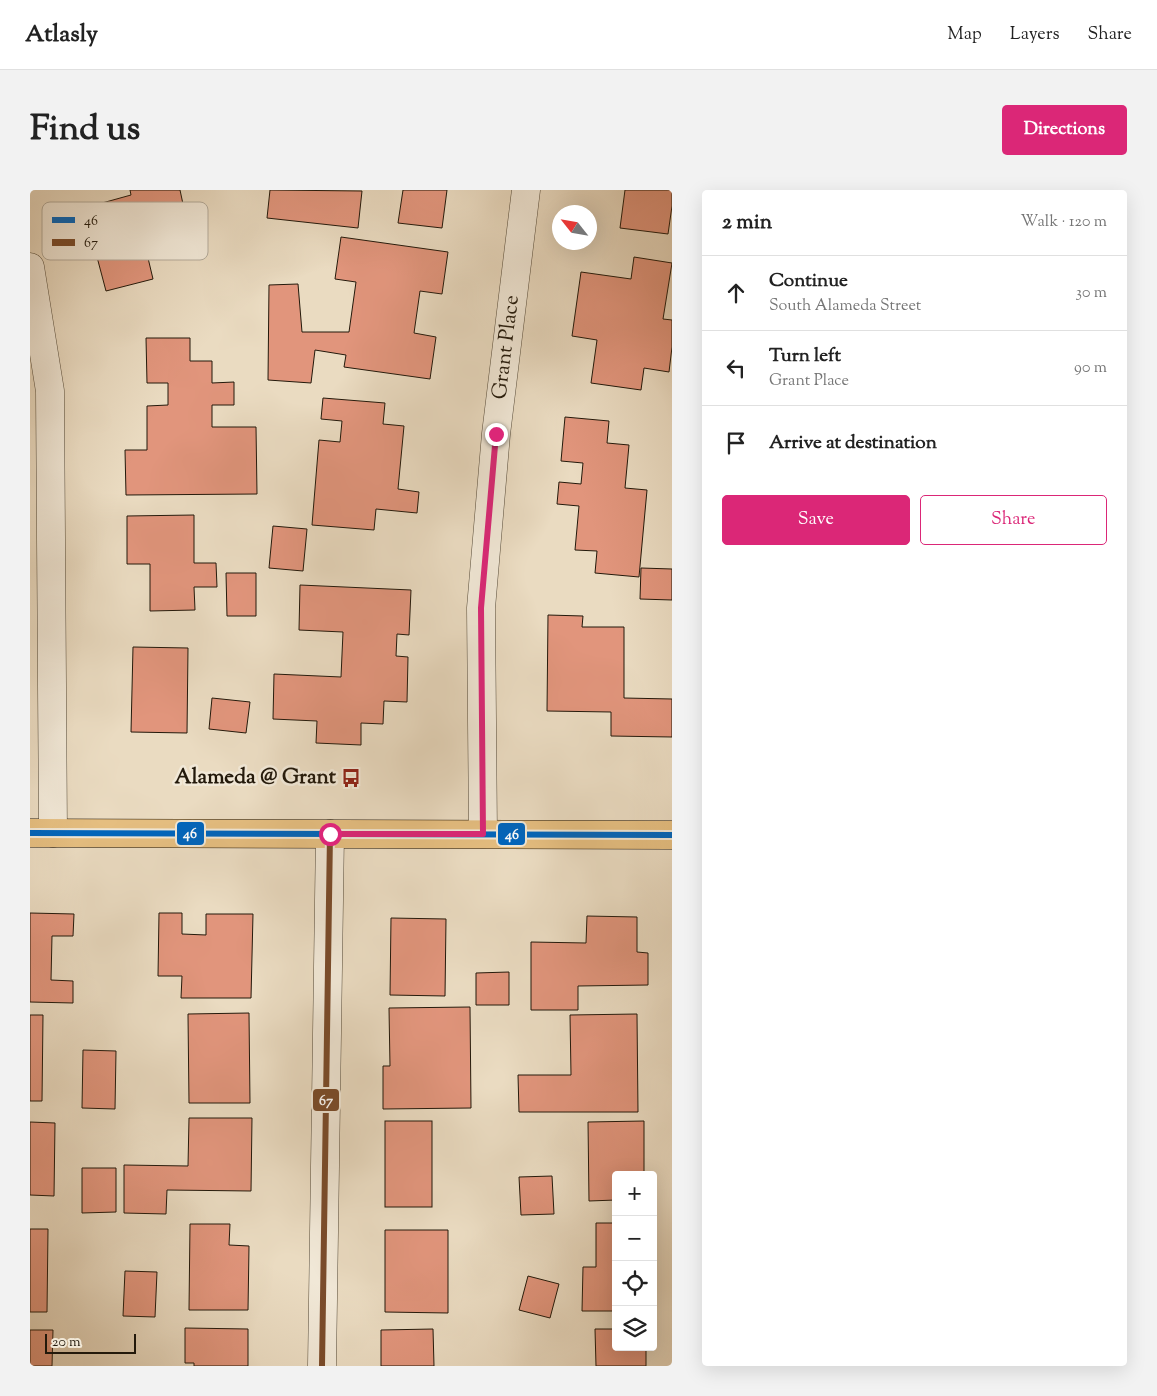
<!DOCTYPE html>
<html lang="en">
<head>
<meta charset="utf-8">
<style>
  :root { --surface:#fff; --page:#f2f2f2; --text:#222; --muted:#767676; --line:#e0e0e0; --accent:#db2777 }
  body { margin:0; font-family:"Sorts Mill Goudy",serif; background:var(--page); color:var(--text) }
  .controls { position:absolute; right:15px; bottom:15px; display:grid; overflow:hidden; border-radius:5px; box-shadow:0 5px 20px #0002 }
  .controls button { width:45px; height:45px; display:grid; place-items:center; padding:0; border:0; border-bottom:1px solid var(--line); background:var(--surface); color:var(--text); font:25px sans-serif }
  .compass { position:absolute; left:522px; top:15px; width:45px; height:45px; border-radius:50%; background:var(--surface); box-shadow:0 5px 20px #0002; rotate:301deg }
  .scale { position:absolute; left:15px; bottom:12px; width:91px; box-sizing:border-box; padding-left:5px; border:2px solid #23190b; border-top:0; font-size:14px; line-height:18px; white-space:nowrap; color:#23190b; -webkit-text-stroke:4px #f1e8d7; paint-order:stroke }
  .stop { position:absolute; width:15px; height:15px; margin:-11px; border:4px solid #db2777; border-radius:50%; background:#fff }
  .stop.end { background:#db2777; border-color:#fff; box-shadow:0 1px 5px #0008 }
  .list { margin:0; padding:0; list-style:none }
  h2 { display:flex; justify-content:space-between; align-items:center; height:65px; margin:0; padding:0 20px; font-size:21px }
  h2 small { font-size:16px; font-weight:400; color:var(--muted) }
  .list li { display:grid; grid-template-columns:32px 1fr auto; gap:15px; align-items:center; box-sizing:border-box; height:75px; padding:0 20px; border-top:1px solid var(--line) }
  .list b { display:block; font-size:19px; white-space:nowrap }
  .list p { margin:0; font-size:16px; white-space:nowrap; color:var(--muted) }
  .list em { font-size:16px; font-style:normal; color:var(--muted) }
  .actions { display:flex; gap:10px; padding:15px 20px }
  .actions a { flex:1; padding:11px 0; border:1px solid var(--accent); border-radius:5px; text-align:center; font-size:18px; color:var(--accent) }
  .actions .main { background:var(--accent); color:#fff }
  .icon { flex:none; width:28px; height:28px; fill:none; stroke:currentColor; stroke-width:2; stroke-linecap:round; stroke-linejoin:round }
  .map { position:relative; flex:none; width:642px; height:1176px; overflow:hidden; border-radius:5px }
  header { display:flex; align-items:center; gap:30px; box-sizing:border-box; height:70px; padding:0 25px; background:var(--surface); border-bottom:1px solid var(--line) }
  header strong { font-size:24px }
  nav { display:flex; gap:28px; margin-inline-start:auto; font-size:18px }
  .intro { display:flex; align-items:center; justify-content:space-between; box-sizing:border-box; height:120px; padding:0 30px }
  h1 { margin:0; font-size:35px }
  .button { padding:12px 22px; border-radius:5px; background:var(--accent); color:#fff; font-size:18px; font-weight:700 }
  main { display:flex; gap:30px; padding:0 30px }
  aside { flex:1; background:var(--surface); border-radius:5px; box-shadow:0 5px 20px #0002 }
  .map>svg:first-child { display:block }
  .building { fill:#e1957c; stroke:#23190b }
  .lines { fill:none; stroke-linecap:round; stroke-linejoin:round }
  .minor-casing { stroke:#554a38; stroke-width:29 }
  .major-casing { stroke:#23190b; stroke-width:29 }
  .minor { stroke:#f1e8d7; stroke-width:28 }
  .major { stroke:#e5be80; stroke-width:28 }
  .bus-1-casing { stroke:#f1e8d7; stroke-width:10 }
  .bus-2-casing { stroke:#f1e8d7; stroke-width:10 }
  .bus-1 { stroke:#0065bd; stroke-width:6 }
  .bus-2 { stroke:#7a4b2a; stroke-width:6 }
  .route { stroke:#db2777; stroke-width:6 }
  .labels { text-anchor:middle; dominant-baseline:central; stroke-width:5; stroke-linejoin:round; paint-order:stroke }
  .street-label { font-size:21px; fill:#23190b; stroke:#f1e8d7 }
  .poi-label { font-size:21px; font-weight:bold; fill:#23190b; stroke:#f1e8d7; text-anchor:end }
  .key { fill:#f1e8d7; stroke:#b3aa9a; stroke-width:1 }
  .key-label { font-size:14px; fill:#23190b }
  .line-badge { stroke:#f1e8d7; stroke-width:2 }
  .badge-label { font-size:14px; text-anchor:middle; font-weight:bold; fill:#fff }
</style>
</head>
<body>
<header>
<strong>Atlasly</strong>
<nav><a>Map</a><a>Layers</a><a>Share</a></nav>
</header>
<div class="intro"><h1>Find us</h1><a class="button">Directions</a></div>
<main>
<div class="map">
<svg width="642" height="1176" viewBox="0 0 642 1176">
  <rect width="100%" height="100%" fill="#eadbc1"/>
  <filter id="stains"><feTurbulence type="fractalNoise" baseFrequency=".004" numOctaves="4"/><feColorMatrix values="0 0 0 0 .2 0 0 0 0 .09 0 0 0 0 .02 0 0 0 .5 -.17"/></filter>
  <radialGradient id="worn" r=".72"><stop offset=".6" stop-color="#630" stop-opacity="0"/><stop offset="1" stop-color="#630" stop-opacity=".3"/></radialGradient>
  <g class="building">
    <path d="M 100,0 L 150,0 L 153,14 L 130,20 L 141,62 L 118,68 L 123,89 L 76,101 L 54,18 L 101,5 Z"/>
    <path d="M 240,0 L 332,1 L 328,38 L 237,28 Z"/>
    <path d="M 373,0 L 417,0 L 412,38 L 368,33 Z"/>
    <path d="M 595,0 L 642,0 L 642,16 L 638,44 L 590,38 Z"/>
    <path d="M 311,47 L 418,62 L 412,104 L 390,101 L 384,143 L 406,147 L 400,189 L 314,177 L 316,165 L 285,160 L 281,193 L 238,190 L 239,95 L 268,94 L 272,142 L 319,142 L 326,92 L 305,89 Z"/>
    <path d="M 604,67 L 642,73 L 633,129 L 642,130 L 642,157 L 639,182 L 614,178 L 611,200 L 561,193 L 567,150 L 542,146 L 551,82 L 601,89 Z"/>
    <path d="M 116,148 L 160,148 L 160,171 L 182,171 L 182,193 L 204,192 L 204,215 L 182,215 L 182,237 L 226,237 L 227,304 L 96,305 L 95,260 L 117,260 L 117,216 L 138,215 L 138,193 L 117,193 Z"/>
    <path d="M 293,208 L 355,213 L 353,234 L 374,236 L 368,299 L 389,302 L 387,323 L 346,319 L 344,340 L 282,335 L 289,250 L 310,252 L 312,231 L 291,229 Z"/>
    <path d="M 535,227 L 579,231 L 577,253 L 599,255 L 595,298 L 617,300 L 609,387 L 565,383 L 567,361 L 545,360 L 549,316 L 527,314 L 529,292 L 551,294 L 553,273 L 531,271 Z"/>
    <path d="M 164,325 L 164,373 L 186,373 L 187,397 L 164,397 L 165,420 L 120,421 L 120,374 L 97,374 L 97,326 Z"/>
    <path d="M 243,336 L 277,339 L 273,381 L 239,378 Z"/>
    <path d="M 611,378 L 642,379 L 642,410 L 610,409 Z"/>
    <path d="M 196,383 L 226,383 L 226,426 L 197,426 Z"/>
    <path d="M 270,395 L 381,400 L 379,445 L 367,444 L 366,466 L 378,467 L 377,512 L 354,511 L 353,534 L 331,533 L 331,555 L 286,553 L 287,531 L 243,529 L 244,484 L 311,487 L 313,442 L 269,440 Z"/>
    <path d="M 518,425 L 553,426 L 552,437 L 594,437 L 594,508 L 642,509 L 642,547 L 581,546 L 581,522 L 517,521 Z"/>
    <path d="M 103,457 L 158,458 L 157,543 L 101,542 Z"/>
    <path d="M 182,508 L 220,512 L 216,543 L 179,539 Z"/>
    <path d="M 0,723 L 44,724 L 43,746 L 22,746 L 21,790 L 43,791 L 43,813 L 0,812 Z"/>
    <path d="M 129,723 L 152,723 L 152,744 L 176,745 L 176,724 L 223,724 L 221,808 L 151,808 L 152,786 L 128,786 Z"/>
    <path d="M 557,726 L 607,727 L 607,762 L 618,763 L 618,795 L 548,796 L 548,820 L 501,820 L 501,752 L 556,753 Z"/>
    <path d="M 361,728 L 416,729 L 415,806 L 360,805 Z"/>
    <path d="M 479,782 L 479,815 L 446,815 L 446,783 Z"/>
    <path d="M 440,817 L 441,918 L 353,919 L 353,876 L 360,876 L 359,818 Z"/>
    <path d="M 219,823 L 220,913 L 159,913 L 158,824 Z"/>
    <path d="M 607,824 L 608,922 L 489,922 L 488,885 L 541,885 L 540,825 Z"/>
    <path d="M 0,825 L 13,825 L 12,911 L 0,911 Z"/>
    <path d="M 53,860 L 86,861 L 85,919 L 52,918 Z"/>
    <path d="M 159,928 L 222,928 L 221,1001 L 137,1000 L 136,1024 L 94,1023 L 94,975 L 158,976 Z"/>
    <rect x="355" y="931" width="47" height="86"/>
    <path d="M 614,931 L 614,985 L 586,985 L 586,1010 L 559,1011 L 558,932 Z"/>
    <path d="M 0,932 L 25,933 L 24,1006 L 0,1005 Z"/>
    <path d="M 52,978 L 86,978 L 86,1022 L 52,1023 Z"/>
    <path d="M 522,986 L 524,1024 L 491,1025 L 489,987 Z"/>
    <path d="M 566,1033 L 586,1033 L 586,1121 L 552,1121 L 553,1077 L 566,1077 Z"/>
    <path d="M 160,1034 L 200,1034 L 199,1055 L 219,1056 L 218,1120 L 159,1120 Z"/>
    <path d="M 0,1039 L 18,1039 L 17,1122 L 0,1122 Z"/>
    <path d="M 355,1040 L 418,1040 L 418,1123 L 355,1122 Z"/>
    <path d="M 95,1081 L 127,1082 L 125,1127 L 93,1126 Z"/>
    <path d="M 498,1086 L 529,1094 L 520,1128 L 489,1120 Z"/>
    <path d="M 155,1138 L 218,1139 L 218,1176 L 164,1176 L 164,1173 L 155,1173 Z"/>
    <path d="M 403,1139 L 404,1176 L 351,1176 L 351,1140 Z"/>
    <path d="M 565,1139 L 586,1139 L 586,1157 L 616,1157 L 616,1176 L 566,1176 Z"/>
    <path d="M 0,1140 L 23,1140 L 22,1176 L 0,1176 Z"/>
  </g>
  <g class="lines">
    <g class="minor-casing">
      <g id="minor">
        <path d="M 0,77 L 20,201 L 23,643"/>
        <path id="s1" d="M 453,644 L 451,418 L 466,244 L 496,0"/>
        <path d="M 292,1176 L 300,644"/>
      </g>
    </g>
    <g class="major-casing">
      <path id="major" d="M 0,643 L 642,645"/>
    </g>
    <use href="#minor" class="minor"/>
    <use href="#major" class="major"/>
    <g class="bus-1-casing">
      <path id="bus-1" d="M 0,643 L 642,645"/>
    </g>
    <g class="bus-2-casing">
      <path id="bus-2" d="M 292,1176 L 300,644"/>
    </g>
    <use href="#bus-1" class="bus-1"/>
    <use href="#bus-2" class="bus-2"/>
  </g>
  <g class="lines">
    <path class="route" d="M 300,644 L 453,644 L 451,418 L 466,244"/>
  </g>
  <defs>
    <g id="bus-bare" transform="scale(1.5)"><path d="M-5-6H5V4H4V6H2V4H-2V6H-4V4H-5ZM-3.5-4V0h7V-4ZM-3.5 1.2v1.5H-2V1.2ZM2 1.2v1.5H3.5V1.2Z" fill="#8f2418" stroke="#f1e8d7" stroke-width="2.5" paint-order="stroke"/></g>
  </defs>
  <g fill-rule="evenodd">
    <use href="#bus-bare" x="321" y="588"/>
  </g>
  <g class="labels">
    <g class="street-label">
      <text stroke="none"><textPath href="#s1" startOffset="488">Grant Place</textPath></text>
    </g>
    <g class="poi-label">
      <text x="306" y="588">Alameda @ Grant</text>
    </g>
  </g>
  <rect x="12" y="12" width="166" height="58" rx="8" class="key"/>
  <rect x="22" y="27" width="23" height="6" fill="#0065bd"/>
  <rect x="22" y="49" width="23" height="7" fill="#7a4b2a"/>
  <g class="key-label">
    <text x="54" y="35">46</text>
    <text x="54" y="57">67</text>
  </g>
  <g class="line-badge">
    <rect x="146" y="631" width="29" height="25" rx="5" fill="#0065bd"/>
    <rect x="467" y="632" width="29" height="24" rx="5" fill="#0065bd"/>
    <rect x="282" y="898" width="28" height="24" rx="5" fill="#7a4b2a"/>
  </g>
  <g class="badge-label">
    <text x="160" y="648">46</text>
    <text x="482" y="649">46</text>
    <text x="296" y="915">67</text>
  </g>
  <rect width="100%" height="100%" filter="url(#stains)"/>
  <rect width="100%" height="100%" fill="url(#worn)"/>
</svg>
<div class="controls">
<button>+</button>
<button>−</button>
<button><svg class="icon" aria-label="locate" viewBox="0 0 24 24"><circle cx="12" cy="12" r="6"/><path d="M12 2v4M12 18v4M2 12h4M18 12h4"/></svg></button>
<button><svg class="icon" aria-label="layers" viewBox="0 0 24 24"><path d="M12 4l9 5-9 5-9-5zM3 14l9 5 9-5"/></svg></button>
</div>
<svg class="compass" viewBox="-18 -18 36 36"><path d="M0-13l5 13h-10z" fill="#e53935"/><path d="M0 13l5-13h-10z" fill="#767676"/></svg>
<div class="scale">20 m</div>
<div class="stop" style="left:300px;top:644px"></div>
<div class="stop end" style="left:466px;top:244px"></div>
</div>
<aside>
<h2>2 min<small>Walk · 120 m</small></h2>
<ul class="list">
<li><svg class="icon" aria-label="ahead" viewBox="0 0 24 24"><path d="M12 20V5M6 11l6-6 6 6"/></svg><div><b>Continue</b><p>South Alameda Street</p></div><em>30 m</em></li>
<li><svg class="icon" aria-label="left" viewBox="0 0 24 24"><path d="M17 20v-9H6M10 6l-5 5 5 5"/></svg><div><b>Turn left</b><p>Grant Place</p></div><em>90 m</em></li>
<li><svg class="icon" aria-label="arrive" viewBox="0 0 24 24"><path d="M6 21V4h12l-3 4 3 4H6"/></svg><div><b>Arrive at destination</b></div></li>
</ul>
<div class="actions"><a class="main">Save</a><a>Share</a></div>
</aside>
</main>
</body>
</html>
